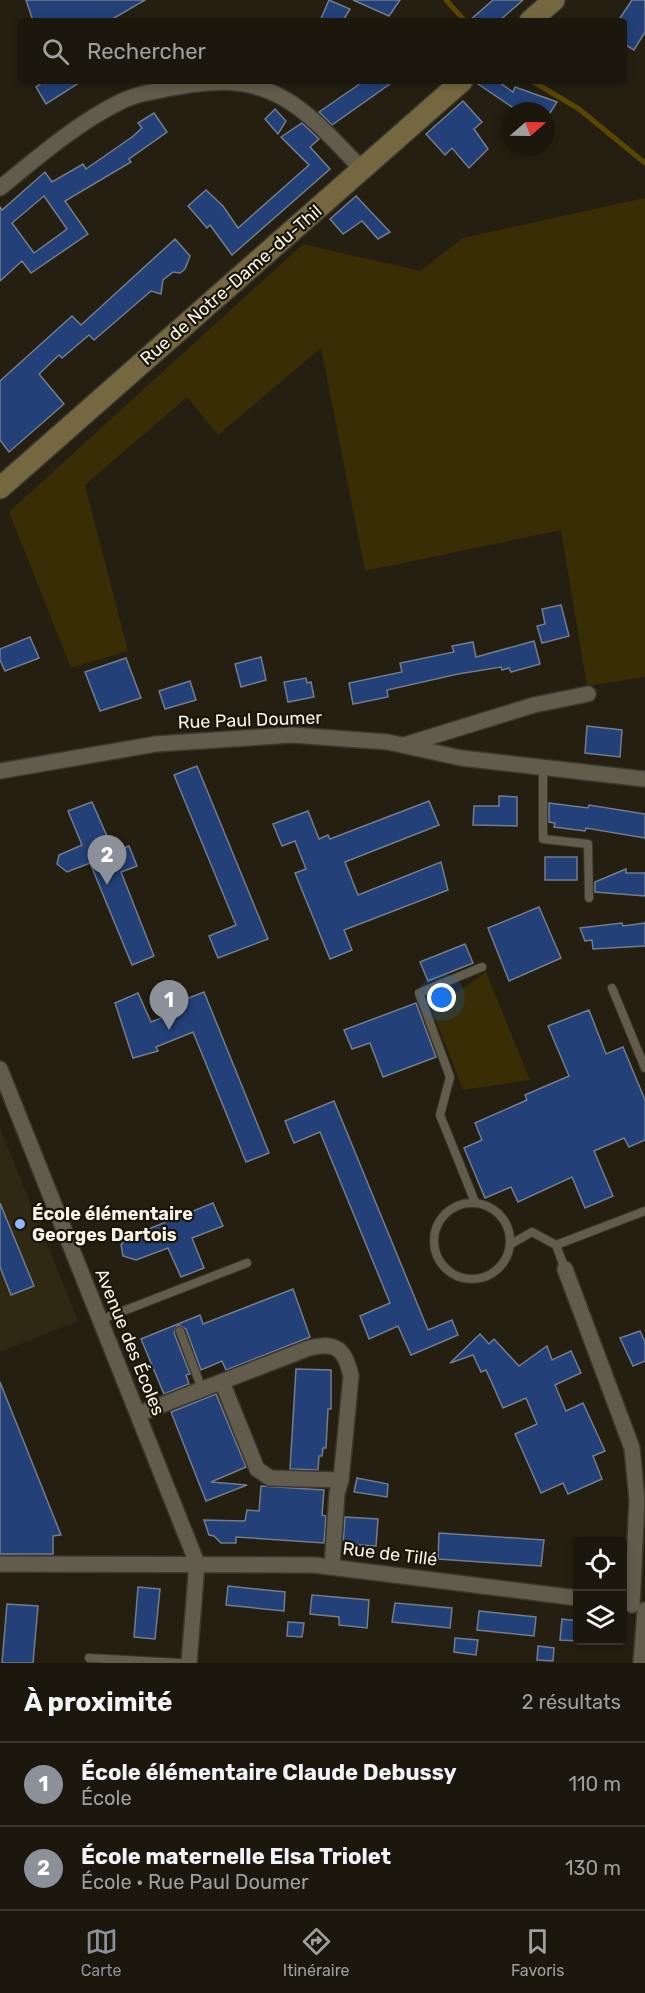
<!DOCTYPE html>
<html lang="fr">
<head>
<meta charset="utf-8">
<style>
  :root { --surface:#1b170d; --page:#242016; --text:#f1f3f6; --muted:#a09f9d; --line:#39362e; --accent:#8c9099 }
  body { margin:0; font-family:Rubik,sans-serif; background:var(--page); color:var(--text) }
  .controls { position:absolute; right:18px; bottom:18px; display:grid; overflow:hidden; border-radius:6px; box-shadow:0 3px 9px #0003 }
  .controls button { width:54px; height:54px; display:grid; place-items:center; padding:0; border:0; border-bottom:2px solid var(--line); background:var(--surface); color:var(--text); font:30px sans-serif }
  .compass { position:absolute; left:501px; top:102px; width:54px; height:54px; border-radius:50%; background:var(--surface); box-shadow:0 3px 9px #0003; rotate:70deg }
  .you { position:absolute; left:442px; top:998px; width:21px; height:21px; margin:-15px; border:4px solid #fff; border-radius:50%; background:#1a73e8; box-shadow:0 0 0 9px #1a73e833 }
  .badge { display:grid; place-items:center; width:39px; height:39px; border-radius:50%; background:var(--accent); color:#fff; font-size:20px; font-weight:700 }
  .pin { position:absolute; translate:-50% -50px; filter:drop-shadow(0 2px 3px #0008) }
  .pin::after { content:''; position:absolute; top:32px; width:21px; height:18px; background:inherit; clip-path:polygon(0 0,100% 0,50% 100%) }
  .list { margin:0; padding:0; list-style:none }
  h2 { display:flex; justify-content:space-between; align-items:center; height:78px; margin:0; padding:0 24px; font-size:26px }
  h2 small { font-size:20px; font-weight:400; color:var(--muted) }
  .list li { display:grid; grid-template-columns:39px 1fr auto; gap:18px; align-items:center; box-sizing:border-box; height:84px; padding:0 24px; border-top:2px solid var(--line) }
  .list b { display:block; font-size:22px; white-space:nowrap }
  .list p { margin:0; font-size:20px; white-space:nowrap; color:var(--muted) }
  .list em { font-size:20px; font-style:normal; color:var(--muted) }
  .icon { flex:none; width:33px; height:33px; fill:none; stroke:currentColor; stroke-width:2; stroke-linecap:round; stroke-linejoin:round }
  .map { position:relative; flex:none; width:645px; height:1663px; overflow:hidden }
  .search { position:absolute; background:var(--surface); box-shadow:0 3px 9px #0003; left:18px; right:18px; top:18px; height:66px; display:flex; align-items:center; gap:15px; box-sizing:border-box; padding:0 21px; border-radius:6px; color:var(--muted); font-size:22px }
  .sheet { height:246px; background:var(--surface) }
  nav { display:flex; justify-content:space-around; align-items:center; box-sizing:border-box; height:84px; border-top:2px solid var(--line); background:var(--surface); font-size:16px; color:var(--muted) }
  nav a { display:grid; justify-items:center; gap:3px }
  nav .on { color:var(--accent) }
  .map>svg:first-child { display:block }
  .built { fill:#2f2813 }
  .green { fill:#392d06 }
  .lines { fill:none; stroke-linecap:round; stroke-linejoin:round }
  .stream { stroke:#584602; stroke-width:5 }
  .building { fill:#234178; stroke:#737c8b; stroke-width:1.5; fill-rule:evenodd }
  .service-casing { stroke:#3c382f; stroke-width:10 }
  .minor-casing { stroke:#3c382f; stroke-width:18 }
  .secondary-casing { stroke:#3c382f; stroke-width:24 }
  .service { stroke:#625c4c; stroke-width:8 }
  .minor { stroke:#625c4c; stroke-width:15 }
  .secondary { stroke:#756841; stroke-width:21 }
  .poi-dot { fill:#91b8fd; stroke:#1a1608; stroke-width:2 }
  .labels { text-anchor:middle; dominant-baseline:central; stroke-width:4.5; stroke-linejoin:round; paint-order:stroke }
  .street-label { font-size:18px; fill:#f6f2e9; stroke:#1a1608 }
  .poi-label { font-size:18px; font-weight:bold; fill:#f6f2e9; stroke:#1a1608; text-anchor:start }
</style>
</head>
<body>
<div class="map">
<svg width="645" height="1663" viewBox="0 0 645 1663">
  <rect width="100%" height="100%" fill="#241f11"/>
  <path class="built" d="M 0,1128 L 78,1321 L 0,1352 Z"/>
  <g class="green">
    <path d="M 645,198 L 645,677 L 587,686 L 561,530 L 365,571 L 321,348 L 218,435 L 187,397 L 85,485 L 128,651 L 71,668 L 9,512 L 303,244 L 420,271 L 463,238 Z"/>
    <path d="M 486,972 L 530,1080 L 463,1090 L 432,1010 Z"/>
  </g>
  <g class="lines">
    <g class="stream">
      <path d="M 446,0 L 465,21"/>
      <path d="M 532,81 L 579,109 L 645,163"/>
    </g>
  </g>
  <g class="building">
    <path d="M 26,0 L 145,0 L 109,21 L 33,21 Z"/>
    <path d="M 329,0 L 350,9 L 343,21 L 320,21 Z"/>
    <path d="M 353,0 L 400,0 L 389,16 Z"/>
    <path d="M 493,0 L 523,0 L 499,21 L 469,21 Z"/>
    <path d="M 632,0 L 645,0 L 645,32 L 634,50 L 624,44 L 624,21 L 618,21 Z"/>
    <path d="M 45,81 L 82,81 L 46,104 L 36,87 Z"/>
    <path d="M 364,81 L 394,81 L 332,125 L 319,112 Z"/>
    <path d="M 481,81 L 497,81 L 513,92 L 515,87 L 557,102 L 548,116 L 546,111 L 518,111 L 478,84 Z"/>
    <path d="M 463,101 L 482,122 L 474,129 L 488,149 L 469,168 L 452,148 L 445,155 L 426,134 Z"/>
    <path d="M 275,109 L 286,121 L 278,134 L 265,119 Z"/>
    <path d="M 154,113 L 167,132 L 129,159 L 131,162 L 65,201 L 88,234 L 31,273 L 22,261 L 0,281 L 0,207 L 2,210 L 45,172 L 52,182 L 83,164 L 86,169 L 132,137 L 142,128 L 138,123 ZM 44,196 L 67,229 L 34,253 L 12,223 Z"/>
    <path d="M 302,123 L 319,139 L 310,147 L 330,169 L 232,255 L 210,225 L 207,228 L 188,206 L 206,190 L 223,206 L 238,228 L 309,165 L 281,137 Z"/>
    <path d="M 356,196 L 372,213 L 390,232 L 378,239 L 362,221 L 343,234 L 330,219 Z"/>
    <path d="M 175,239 L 190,256 L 185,269 L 180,273 L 173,272 L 163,280 L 161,294 L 151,291 L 94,340 L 89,335 L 62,358 L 59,355 L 39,374 L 64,404 L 9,452 L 0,440 L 0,381 L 72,316 L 81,325 Z"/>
    <path d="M 561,605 L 569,636 L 542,643 L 537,626 L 545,624 L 542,609 Z"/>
    <path d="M 30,637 L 39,658 L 5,671 L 0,660 L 0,649 Z"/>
    <path d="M 534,641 L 540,664 L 511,672 L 509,668 L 502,670 L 501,667 L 458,674 L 387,690 L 388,697 L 353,704 L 349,683 L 402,672 L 400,663 L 454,652 L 452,646 L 473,642 L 476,657 Z"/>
    <path d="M 261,657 L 266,680 L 241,687 L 235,664 Z"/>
    <path d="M 126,658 L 141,698 L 100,711 L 85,672 Z"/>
    <path d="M 306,678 L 307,683 L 311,682 L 314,697 L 288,702 L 284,682 Z"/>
    <path d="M 190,681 L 196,700 L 165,709 L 159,691 Z"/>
    <path d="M 587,726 L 622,730 L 620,757 L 585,753 Z"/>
    <path d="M 197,766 L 268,939 L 218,958 L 209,936 L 236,925 L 174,775 Z"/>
    <path d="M 499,796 L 517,797 L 517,826 L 473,825 L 474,806 L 499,806 Z"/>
    <path d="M 429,801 L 439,825 L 345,862 L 358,895 L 441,862 L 448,890 L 344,930 L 352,950 L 330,959 L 295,873 L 306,869 L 295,841 L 282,846 L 273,824 L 308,811 L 319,839 L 328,835 L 330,839 Z"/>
    <path d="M 92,802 L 114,852 L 129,846 L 137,866 L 121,872 L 154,956 L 132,965 L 90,863 L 67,872 L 57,864 L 59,855 L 82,845 L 68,811 Z"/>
    <path d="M 549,803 L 588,808 L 589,805 L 645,814 L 645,838 L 586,828 L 585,831 L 554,827 L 555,823 L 549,822 Z"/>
    <rect x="545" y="857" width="32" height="23"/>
    <path d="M 626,869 L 626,873 L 645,873 L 645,896 L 595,892 L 595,882 Z"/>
    <path d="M 539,907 L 561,958 L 509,981 L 488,928 Z"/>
    <path d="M 622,923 L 623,926 L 645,923 L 645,946 L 593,949 L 592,940 L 585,941 L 580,928 Z"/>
    <path d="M 465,944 L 473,963 L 428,981 L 420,962 Z"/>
    <path d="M 204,992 L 269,1153 L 246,1162 L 193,1032 L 156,1047 L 158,1051 L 133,1058 L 115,1003 L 138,993 L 151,1022 L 184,1009 L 181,1001 Z"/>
    <path d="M 416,1003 L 436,1057 L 383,1077 L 370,1043 L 352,1049 L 344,1030 Z"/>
    <path d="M 589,1010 L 606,1054 L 623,1047 L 645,1100 L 645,1140 L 629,1147 L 624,1138 L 594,1151 L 613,1196 L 585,1208 L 572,1177 L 518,1202 L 511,1187 L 485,1198 L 464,1148 L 482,1140 L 475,1123 L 527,1100 L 525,1095 L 569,1076 L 548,1026 Z"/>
    <path d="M 334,1101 L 428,1330 L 452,1320 L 458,1335 L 411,1355 L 398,1326 L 369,1339 L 360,1316 L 390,1303 L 320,1132 L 294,1143 L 285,1121 Z"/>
    <path d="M 0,1203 L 34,1286 L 11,1295 L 0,1267 Z"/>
    <path d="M 213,1203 L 223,1226 L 192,1238 L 204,1268 L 181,1277 L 168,1248 L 136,1260 L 123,1256 L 121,1245 L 126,1238 Z"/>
    <path d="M 293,1289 L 310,1337 L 226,1370 L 222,1361 L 201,1370 L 186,1329 L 178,1325 L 174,1333 L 190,1374 L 186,1375 L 189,1384 L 164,1394 L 141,1339 L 200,1315 L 203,1324 Z"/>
    <path d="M 640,1331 L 645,1342 L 645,1361 L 633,1366 L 620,1338 Z"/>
    <path d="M 480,1334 L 489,1344 L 494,1339 L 519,1366 L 547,1346 L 552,1360 L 571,1351 L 581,1373 L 555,1385 L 566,1411 L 583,1403 L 605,1451 L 593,1456 L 602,1479 L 568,1494 L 563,1483 L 541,1493 L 515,1434 L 537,1424 L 526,1398 L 503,1408 L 486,1370 L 481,1372 L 473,1355 L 450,1363 Z"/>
    <path d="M 296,1369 L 331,1370 L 331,1409 L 328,1409 L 326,1448 L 323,1448 L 322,1456 L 319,1456 L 318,1470 L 290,1469 Z"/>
    <path d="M 0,1382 L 61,1535 L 53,1536 L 53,1554 L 0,1554 Z"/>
    <path d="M 216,1394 L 246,1467 L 211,1482 L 247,1485 L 206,1501 L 171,1412 Z"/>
    <path d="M 357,1478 L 388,1484 L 387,1497 L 354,1492 Z"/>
    <path d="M 261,1486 L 324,1490 L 322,1515 L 326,1516 L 324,1543 L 236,1537 L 236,1543 L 221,1543 L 214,1536 L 209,1535 L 204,1520 L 245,1521 L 247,1510 L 259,1511 Z"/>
    <path d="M 345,1517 L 378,1519 L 376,1546 L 343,1544 Z"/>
    <path d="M 439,1533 L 544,1540 L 541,1566 L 438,1559 Z"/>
    <path d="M 228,1586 L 285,1592 L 284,1611 L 226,1605 Z"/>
    <path d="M 138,1587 L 160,1589 L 155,1639 L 134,1637 Z"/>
    <path d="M 312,1595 L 369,1600 L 367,1628 L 339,1625 L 339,1617 L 310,1614 Z"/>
    <path d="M 395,1603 L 452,1608 L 450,1628 L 392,1622 Z"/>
    <path d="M 7,1604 L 38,1606 L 33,1663 L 2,1663 Z"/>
    <path d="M 479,1611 L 536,1617 L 534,1636 L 477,1630 Z"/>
    <path d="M 562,1619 L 578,1621 L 578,1641 L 560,1640 Z"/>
    <path d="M 288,1622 L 304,1623 L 302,1637 L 287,1636 Z"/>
    <path d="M 455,1638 L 478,1640 L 476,1655 L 454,1652 Z"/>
    <path d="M 538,1646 L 554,1648 L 553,1661 L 537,1660 Z"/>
  </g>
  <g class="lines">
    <g class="service-casing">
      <g id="service">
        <path d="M 543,767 L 543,839 L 588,844 L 589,898"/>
        <path d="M 612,988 L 645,1068"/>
        <path d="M 475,1202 L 440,1115 L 450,1077 L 419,993 L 482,967"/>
        <circle cx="472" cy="1241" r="38"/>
        <path d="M 511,1244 L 532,1232 L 556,1245"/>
        <path d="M 556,1245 L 645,1211"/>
        <path d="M 556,1245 L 565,1269"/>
        <path d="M 100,1320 L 247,1263"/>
        <path d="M 180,1331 L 202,1389"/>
        <path d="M 89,1658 L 180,1663"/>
      </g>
    </g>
    <g class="minor-casing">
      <g id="minor">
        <path d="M 0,188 C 37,158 76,124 118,103 C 133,95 150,92 166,89 C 208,81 246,76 285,99 C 314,116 338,145 362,169"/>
        <path d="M 404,745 L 534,705 L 588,694"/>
        <path d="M 0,771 L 156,744 L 292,735 L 388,742 L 461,758 L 645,779"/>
        <path d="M 0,1069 L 197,1563 L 189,1663"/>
        <path d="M 565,1269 L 632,1448 L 637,1500 L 632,1605"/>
        <path d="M 222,1382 L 257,1469 L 270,1478 L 341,1480"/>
        <path d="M 138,1414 L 309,1348 C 336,1341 345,1349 351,1376 L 341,1480 L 337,1493 L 332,1567"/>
        <path d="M 0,1564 L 314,1565 L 578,1598"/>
        <path d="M 641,1663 L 645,1610"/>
      </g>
    </g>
    <g class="secondary-casing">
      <g id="secondary">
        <path d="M 530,21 L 554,0"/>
        <path d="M 0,488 L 462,81"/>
      </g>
    </g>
    <use href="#service" class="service"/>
    <use href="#minor" class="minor"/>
    <use href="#secondary" class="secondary"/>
  </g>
  <circle class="poi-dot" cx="20" cy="1224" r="6"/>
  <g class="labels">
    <g class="street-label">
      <text transform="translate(231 285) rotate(-41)">Rue de Notre-Dame-du-Thil</text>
      <text transform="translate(250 720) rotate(-2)">Rue Paul Doumer</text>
      <text transform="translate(130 1342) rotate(68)">Avenue des Écoles</text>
      <text transform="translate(390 1554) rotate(7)">Rue de Tillé</text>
    </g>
    <g class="poi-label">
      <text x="32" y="1214">École élémentaire<tspan x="32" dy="21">Georges Dartois</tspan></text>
    </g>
  </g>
</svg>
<div class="controls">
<button><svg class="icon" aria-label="locate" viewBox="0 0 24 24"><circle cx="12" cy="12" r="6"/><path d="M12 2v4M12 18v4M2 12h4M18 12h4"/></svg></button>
<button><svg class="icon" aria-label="layers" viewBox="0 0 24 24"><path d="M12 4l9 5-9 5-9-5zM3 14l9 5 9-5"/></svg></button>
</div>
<svg class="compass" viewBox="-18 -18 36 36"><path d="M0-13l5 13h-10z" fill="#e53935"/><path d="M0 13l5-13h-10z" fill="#a09f9d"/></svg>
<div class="you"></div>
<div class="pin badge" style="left:169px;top:1030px">1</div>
<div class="pin badge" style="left:107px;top:885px">2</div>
<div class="search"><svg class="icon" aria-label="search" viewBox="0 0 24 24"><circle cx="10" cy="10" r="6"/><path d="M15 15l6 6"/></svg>Rechercher</div>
</div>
<section class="sheet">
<h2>À proximité<small>2 résultats</small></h2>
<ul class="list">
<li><span class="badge">1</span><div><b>École élémentaire Claude Debussy</b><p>École</p></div><em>110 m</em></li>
<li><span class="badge">2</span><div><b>École maternelle Elsa Triolet</b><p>École · Rue Paul Doumer</p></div><em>130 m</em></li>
</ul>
</section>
<nav>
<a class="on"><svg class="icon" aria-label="map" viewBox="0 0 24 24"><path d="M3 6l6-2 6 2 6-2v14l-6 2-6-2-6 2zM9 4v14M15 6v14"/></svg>Carte</a>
<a><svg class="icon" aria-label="directions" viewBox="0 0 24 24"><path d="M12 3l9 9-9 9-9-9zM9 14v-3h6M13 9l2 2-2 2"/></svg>Itinéraire</a>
<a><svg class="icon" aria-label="saved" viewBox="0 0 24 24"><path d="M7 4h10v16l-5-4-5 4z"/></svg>Favoris</a>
</nav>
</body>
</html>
